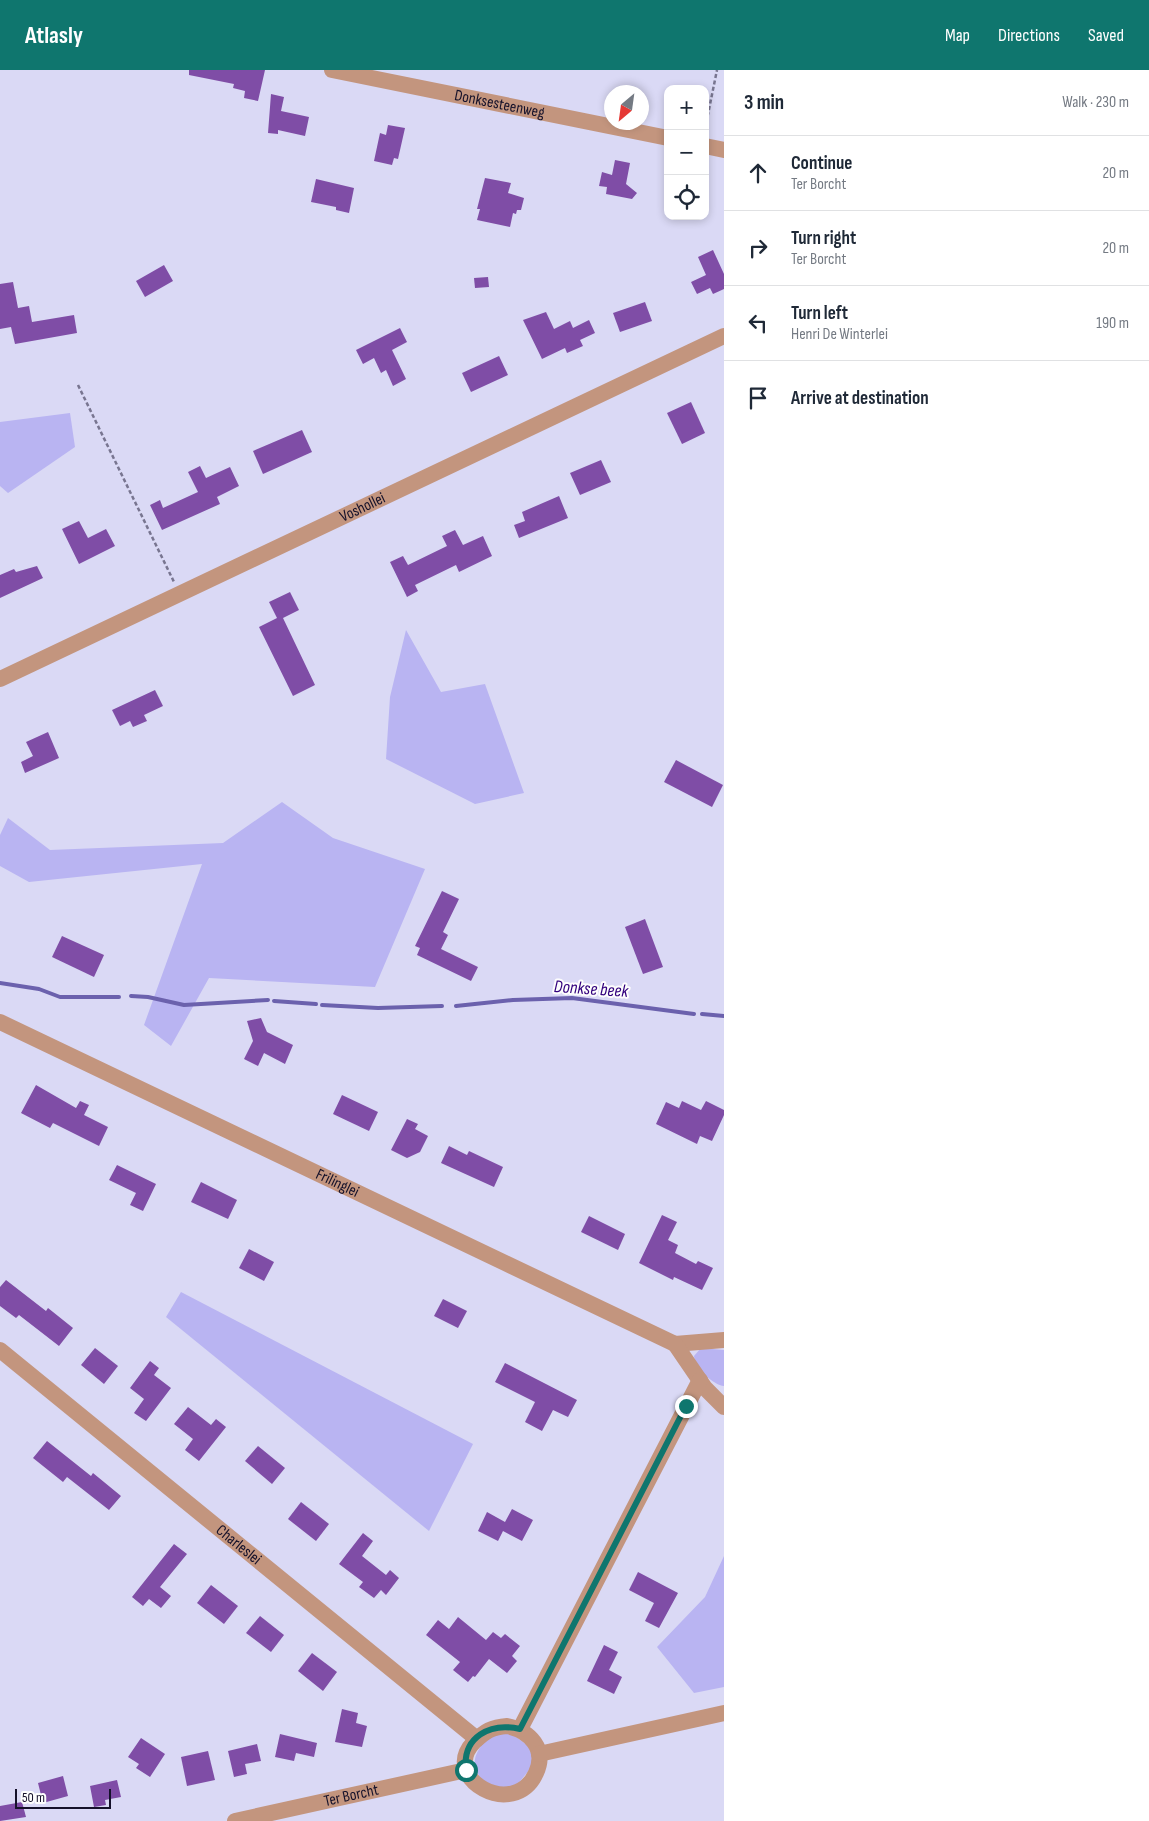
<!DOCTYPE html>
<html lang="en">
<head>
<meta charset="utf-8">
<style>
  :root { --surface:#fff; --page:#f6f6f7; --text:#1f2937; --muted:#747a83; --line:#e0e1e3; --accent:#0f766e }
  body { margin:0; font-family:"Sofia Sans Condensed",sans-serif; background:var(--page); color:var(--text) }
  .controls { position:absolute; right:15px; top:15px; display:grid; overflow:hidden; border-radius:10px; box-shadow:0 2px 8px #0003 }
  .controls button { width:45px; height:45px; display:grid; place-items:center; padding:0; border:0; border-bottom:1px solid var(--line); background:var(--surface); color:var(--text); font:25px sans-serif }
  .compass { position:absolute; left:604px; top:15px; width:45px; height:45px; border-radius:50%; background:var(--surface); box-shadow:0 2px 8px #0003; rotate:209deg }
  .scale { position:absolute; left:15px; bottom:12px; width:96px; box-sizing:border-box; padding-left:5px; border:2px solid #15112a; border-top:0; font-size:14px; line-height:18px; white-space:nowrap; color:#15112a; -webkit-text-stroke:4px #fdfdfd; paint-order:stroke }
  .stop { position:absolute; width:15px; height:15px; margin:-11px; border:4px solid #0f766e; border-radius:50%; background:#fff }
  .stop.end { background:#0f766e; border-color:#fff; box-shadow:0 1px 5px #0008 }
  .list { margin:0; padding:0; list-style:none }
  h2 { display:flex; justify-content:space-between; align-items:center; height:65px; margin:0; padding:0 20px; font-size:21px }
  h2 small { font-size:16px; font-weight:400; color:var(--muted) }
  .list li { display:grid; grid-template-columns:32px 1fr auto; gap:15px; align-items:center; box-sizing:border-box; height:75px; padding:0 20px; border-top:1px solid var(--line) }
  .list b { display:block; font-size:19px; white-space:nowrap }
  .list p { margin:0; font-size:16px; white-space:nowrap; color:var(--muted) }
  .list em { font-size:16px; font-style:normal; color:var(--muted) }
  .icon { flex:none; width:28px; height:28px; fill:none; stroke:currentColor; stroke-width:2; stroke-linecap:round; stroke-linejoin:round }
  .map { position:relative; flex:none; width:724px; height:1751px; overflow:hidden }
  header { display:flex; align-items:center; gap:30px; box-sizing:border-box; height:70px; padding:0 25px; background:var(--accent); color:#fff }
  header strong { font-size:24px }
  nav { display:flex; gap:28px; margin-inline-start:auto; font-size:18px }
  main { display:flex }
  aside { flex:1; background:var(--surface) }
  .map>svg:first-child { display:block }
  .green { fill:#b9b4f2 }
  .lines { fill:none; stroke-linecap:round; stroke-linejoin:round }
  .stream { stroke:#6b61ad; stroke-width:4 }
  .building { fill:#7f4da6 }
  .path { stroke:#787590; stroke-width:2.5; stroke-dasharray:4 2.5; stroke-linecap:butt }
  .minor { stroke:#c3957e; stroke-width:16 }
  .route { stroke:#0f766e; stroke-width:6 }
  .labels { text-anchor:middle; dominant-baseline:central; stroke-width:4; stroke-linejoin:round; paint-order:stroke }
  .street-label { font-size:16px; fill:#15112a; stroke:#fdfdfd }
  .water-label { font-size:18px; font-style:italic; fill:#32007d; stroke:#fdfdfd }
</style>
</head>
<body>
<header>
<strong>Atlasly</strong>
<nav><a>Map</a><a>Directions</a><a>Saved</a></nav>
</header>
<main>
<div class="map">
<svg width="724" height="1751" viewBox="0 0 724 1751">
  <rect width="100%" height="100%" fill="#dad9f5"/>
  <g class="green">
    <path d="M 70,343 L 75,377 L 8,423 L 0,416 L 0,352 Z"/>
    <path d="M 406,560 L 441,622 L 485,614 L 524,723 L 475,734 L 386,689 L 390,627 Z"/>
    <path d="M 282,732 L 333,768 L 425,799 L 375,917 L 209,908 L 171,976 L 144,955 L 202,794 L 29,812 L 0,796 L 0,765 L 8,748 L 50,780 L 223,773 Z"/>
    <path d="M 181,1222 L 473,1374 L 429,1461 L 166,1247 Z"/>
    <path d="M 701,1278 L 724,1280 L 724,1316 C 713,1315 695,1298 694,1286 Z"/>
    <path d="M 724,1486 L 724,1617 L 694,1623 L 657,1577 L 705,1527 Z"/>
    <path d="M 509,1662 L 530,1677 L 534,1694 L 513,1720 L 484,1714 C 470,1692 473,1688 486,1668 Z"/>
  </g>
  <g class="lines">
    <g class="stream">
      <path d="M 0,913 L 39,919 L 60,927 L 119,927"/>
      <path d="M 131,926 L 148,927 L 184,935 L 268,930"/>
      <path d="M 274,931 L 316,934"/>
      <path d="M 322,935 L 378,938 L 442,936"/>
      <path d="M 456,936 L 513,930 L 572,928 L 694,944"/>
      <path d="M 702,944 L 724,946"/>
    </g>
  </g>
  <g class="building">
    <path d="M 189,0 L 265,0 L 258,31 L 244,28 L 245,21 L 233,18 L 234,14 L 189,5 Z"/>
    <path d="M 271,24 L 284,27 L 281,41 L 309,47 L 305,66 L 278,60 L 278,64 L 268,63 Z"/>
    <path d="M 388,55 L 405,58 L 398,89 L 394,88 L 392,95 L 374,91 L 380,63 L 386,65 Z"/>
    <path d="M 615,90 L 630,93 L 626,114 L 637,123 L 632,129 L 606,124 L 607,117 L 599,116 L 602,102 L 612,105 Z"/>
    <path d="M 485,108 L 511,113 L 508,123 L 524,128 L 521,140 L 517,140 L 516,144 L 513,143 L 510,157 L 477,150 L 480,139 L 477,139 Z"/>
    <path d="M 316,109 L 354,118 L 349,143 L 336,140 L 336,137 L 311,132 Z"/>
    <path d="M 713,180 L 724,204 L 724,219 L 713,224 L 710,218 L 697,224 L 691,212 L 706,205 L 698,187 Z"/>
    <path d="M 164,195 L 173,211 L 145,227 L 136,211 Z"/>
    <path d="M 488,207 L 489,217 L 475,218 L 474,208 Z"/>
    <path d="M 13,212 L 18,238 L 29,236 L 32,252 L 74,245 L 77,263 L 15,274 L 11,257 L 0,259 L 0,214 Z"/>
    <path d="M 645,232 L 652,251 L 620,262 L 613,243 Z"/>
    <path d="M 546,242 L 554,259 L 570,251 L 573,258 L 589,250 L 595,263 L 580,270 L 583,276 L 567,283 L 565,278 L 542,289 L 523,250 Z"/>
    <path d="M 400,258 L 407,272 L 392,280 L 406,309 L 393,316 L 386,300 L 381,303 L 374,288 L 363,294 L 356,280 Z"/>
    <path d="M 499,286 L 508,305 L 471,322 L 462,303 Z"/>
    <path d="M 691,332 L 705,363 L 682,374 L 667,343 Z"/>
    <path d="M 302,360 L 312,382 L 263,404 L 253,381 Z"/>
    <path d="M 601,390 L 611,412 L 580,425 L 570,403 Z"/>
    <path d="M 200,396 L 206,408 L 230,397 L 239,416 L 217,427 L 220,434 L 162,460 L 150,435 L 160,430 L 163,438 L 198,422 L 188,402 Z"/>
    <path d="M 559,426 L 568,448 L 519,468 L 514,455 L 525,451 L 522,442 Z"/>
    <path d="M 79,451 L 88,468 L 106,459 L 115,476 L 79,494 L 62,459 Z"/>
    <path d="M 455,460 L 463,475 L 483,466 L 492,486 L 459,502 L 456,495 L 415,515 L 418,521 L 407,527 L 390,492 L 403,486 L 408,495 L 447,476 L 442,466 Z"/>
    <path d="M 37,496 L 43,508 L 0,528 L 0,505 L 14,499 L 16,502 Z"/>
    <path d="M 290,522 L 299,540 L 283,548 L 315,615 L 293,626 L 259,557 L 277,548 L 269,532 Z"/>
    <path d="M 155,620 L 163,636 L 144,645 L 147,651 L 133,657 L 130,651 L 120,656 L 112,640 Z"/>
    <path d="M 48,662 L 59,688 L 25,703 L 21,692 L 33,686 L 26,672 Z"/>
    <path d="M 676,690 L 723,715 L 712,737 L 664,712 Z"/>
    <path d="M 442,821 L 459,829 L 443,862 L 448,865 L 441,879 L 478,897 L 471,911 L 417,885 L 420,878 L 415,876 Z"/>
    <path d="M 645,849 L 663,897 L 643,904 L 625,857 Z"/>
    <path d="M 62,866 L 104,885 L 94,907 L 52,887 Z"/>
    <path d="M 261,948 L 267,962 L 293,975 L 285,994 L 264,983 L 258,996 L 244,989 L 253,971 L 247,951 Z"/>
    <path d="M 36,1015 L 76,1038 L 80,1031 L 89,1035 L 84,1045 L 108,1057 L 99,1076 L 53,1053 L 50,1058 L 21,1043 Z"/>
    <path d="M 342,1025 L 378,1042 L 369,1061 L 333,1044 Z"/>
    <path d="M 682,1031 L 701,1040 L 706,1031 L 724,1040 L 724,1045 L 712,1071 L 700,1066 L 697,1074 L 656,1054 L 666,1032 L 679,1038 Z"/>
    <path d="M 407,1049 L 418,1054 L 415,1059 L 428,1066 L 420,1082 L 407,1088 L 391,1080 Z"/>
    <path d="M 449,1076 L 467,1085 L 469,1081 L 503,1097 L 494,1117 L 441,1093 Z"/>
    <path d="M 117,1095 L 156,1114 L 143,1141 L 130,1135 L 136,1123 L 109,1110 Z"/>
    <path d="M 201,1112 L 237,1130 L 228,1149 L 191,1132 Z"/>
    <path d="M 662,1145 L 677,1152 L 668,1170 L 678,1175 L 675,1183 L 696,1194 L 698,1191 L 713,1198 L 702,1220 L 674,1207 L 673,1210 L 639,1193 Z"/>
    <path d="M 589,1146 L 625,1164 L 618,1180 L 581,1162 Z"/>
    <path d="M 249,1179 L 274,1192 L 264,1211 L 239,1198 Z"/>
    <path d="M 6,1210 L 46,1241 L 48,1238 L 73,1258 L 59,1276 L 19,1245 L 16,1248 L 0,1236 L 0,1217 Z"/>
    <path d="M 443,1229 L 467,1241 L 458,1258 L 434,1246 Z"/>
    <path d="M 95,1278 L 118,1296 L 104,1314 L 81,1295 Z"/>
    <path d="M 150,1291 L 159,1298 L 154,1305 L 171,1318 L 146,1351 L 134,1343 L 144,1329 L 130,1318 Z"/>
    <path d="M 505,1293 L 577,1330 L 568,1347 L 553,1340 L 542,1361 L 525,1352 L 535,1332 L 495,1312 Z"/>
    <path d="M 188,1337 L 211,1355 L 216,1349 L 226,1357 L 199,1391 L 185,1380 L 193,1369 L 174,1354 Z"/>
    <path d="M 47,1371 L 91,1406 L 93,1403 L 121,1426 L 109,1440 L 67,1407 L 63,1412 L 33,1388 Z"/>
    <path d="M 258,1376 L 285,1398 L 272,1414 L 245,1391 Z"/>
    <path d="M 301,1432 L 329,1454 L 316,1471 L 288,1449 Z"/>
    <path d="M 512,1439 L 533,1450 L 522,1471 L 503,1461 L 498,1471 L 478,1461 L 487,1442 L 505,1452 Z"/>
    <path d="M 363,1463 L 373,1471 L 362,1486 L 386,1505 L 390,1500 L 399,1508 L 386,1525 L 381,1520 L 374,1528 L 359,1517 L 363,1512 L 339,1494 Z"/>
    <path d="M 174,1474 L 187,1484 L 160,1517 L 171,1526 L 161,1538 L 149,1529 L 143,1536 L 132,1527 Z"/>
    <path d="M 638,1502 L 678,1523 L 659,1558 L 645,1551 L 654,1533 L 629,1520 Z"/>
    <path d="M 211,1515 L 238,1536 L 224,1554 L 197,1533 Z"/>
    <path d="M 260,1546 L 284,1565 L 271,1582 L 246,1563 Z"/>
    <path d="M 458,1547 L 486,1570 L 493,1562 L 501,1568 L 505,1564 L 520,1576 L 512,1586 L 517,1591 L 507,1603 L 489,1589 L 475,1607 L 473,1606 L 468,1612 L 453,1600 L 460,1592 L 426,1565 L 438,1550 L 449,1559 Z"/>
    <path d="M 604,1575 L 618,1582 L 609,1600 L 622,1607 L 614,1624 L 587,1611 Z"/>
    <path d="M 312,1583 L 337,1602 L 323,1621 L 298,1601 Z"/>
    <path d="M 342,1639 L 358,1643 L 356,1653 L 367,1656 L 362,1677 L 335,1672 Z"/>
    <path d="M 280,1664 L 317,1673 L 314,1687 L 296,1683 L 294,1691 L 275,1687 Z"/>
    <path d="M 141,1668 L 165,1684 L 150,1707 L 136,1698 L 139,1694 L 128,1687 Z"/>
    <path d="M 257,1674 L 261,1691 L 245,1694 L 247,1704 L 234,1707 L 228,1681 Z"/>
    <path d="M 208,1681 L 215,1710 L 187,1716 L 181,1687 Z"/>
    <path d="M 63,1706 L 68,1726 L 43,1733 L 38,1713 Z"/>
    <path d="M 117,1710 L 121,1727 L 105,1730 L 106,1735 L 94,1737 L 90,1716 Z"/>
    <path d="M 22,1732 L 26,1747 L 0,1751 L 0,1736 Z"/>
  </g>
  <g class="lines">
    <g class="path">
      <path d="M 705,59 L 717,0"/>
      <path d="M 78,315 L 174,512"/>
    </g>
    <g class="minor">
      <path id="s1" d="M 332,0 L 668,68"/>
      <path d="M 705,76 L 724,80"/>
      <path id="s2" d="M 0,609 L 724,266"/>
      <path id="s3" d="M 0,952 L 675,1274 L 724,1270"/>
      <path d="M 675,1274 L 705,1318 L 724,1337"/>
      <path id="s4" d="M 0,1280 L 477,1669"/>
      <path d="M 507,1656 C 530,1661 547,1679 536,1703 C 514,1751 439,1708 474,1672 C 485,1661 492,1657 507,1656 Z"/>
      <path d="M 520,1659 L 700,1310"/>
      <path d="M 539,1684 L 724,1643"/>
      <path id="s5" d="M 235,1751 L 466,1700"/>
    </g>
  </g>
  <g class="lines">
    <path class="route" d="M 466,1700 C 462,1667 490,1652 520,1659 L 686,1336"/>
  </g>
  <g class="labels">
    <g class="street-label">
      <text stroke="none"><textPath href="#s1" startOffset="171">Donksesteenweg</textPath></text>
      <text stroke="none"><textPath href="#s2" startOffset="401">Voshollei</textPath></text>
      <text stroke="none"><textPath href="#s3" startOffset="374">Frilinglei</textPath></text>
      <text stroke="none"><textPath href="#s4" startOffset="308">Charleslei</textPath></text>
      <text stroke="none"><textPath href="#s5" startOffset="119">Ter Borcht</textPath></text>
    </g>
    <g class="water-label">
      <text transform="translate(591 919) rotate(4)">Donkse beek</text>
    </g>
  </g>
</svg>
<div class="controls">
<button>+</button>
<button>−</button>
<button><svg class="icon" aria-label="locate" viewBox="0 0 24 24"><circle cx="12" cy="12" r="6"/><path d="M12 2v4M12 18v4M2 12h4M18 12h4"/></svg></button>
</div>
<svg class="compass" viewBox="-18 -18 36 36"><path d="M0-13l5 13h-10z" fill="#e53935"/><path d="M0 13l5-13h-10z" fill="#747a83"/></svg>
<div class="scale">50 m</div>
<div class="stop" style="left:466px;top:1700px"></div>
<div class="stop end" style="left:686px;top:1336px"></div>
</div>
<aside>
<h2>3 min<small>Walk · 230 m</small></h2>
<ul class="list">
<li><svg class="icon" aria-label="ahead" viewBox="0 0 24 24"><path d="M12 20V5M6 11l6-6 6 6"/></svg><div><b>Continue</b><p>Ter Borcht</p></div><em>20 m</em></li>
<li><svg class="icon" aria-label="right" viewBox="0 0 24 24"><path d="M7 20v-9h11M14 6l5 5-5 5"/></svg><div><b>Turn right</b><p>Ter Borcht</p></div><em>20 m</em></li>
<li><svg class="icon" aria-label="left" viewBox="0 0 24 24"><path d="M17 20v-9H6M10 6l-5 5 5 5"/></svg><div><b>Turn left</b><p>Henri De Winterlei</p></div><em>190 m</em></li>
<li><svg class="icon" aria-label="arrive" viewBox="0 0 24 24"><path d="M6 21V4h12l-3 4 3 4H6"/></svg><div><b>Arrive at destination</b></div></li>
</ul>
</aside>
</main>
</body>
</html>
